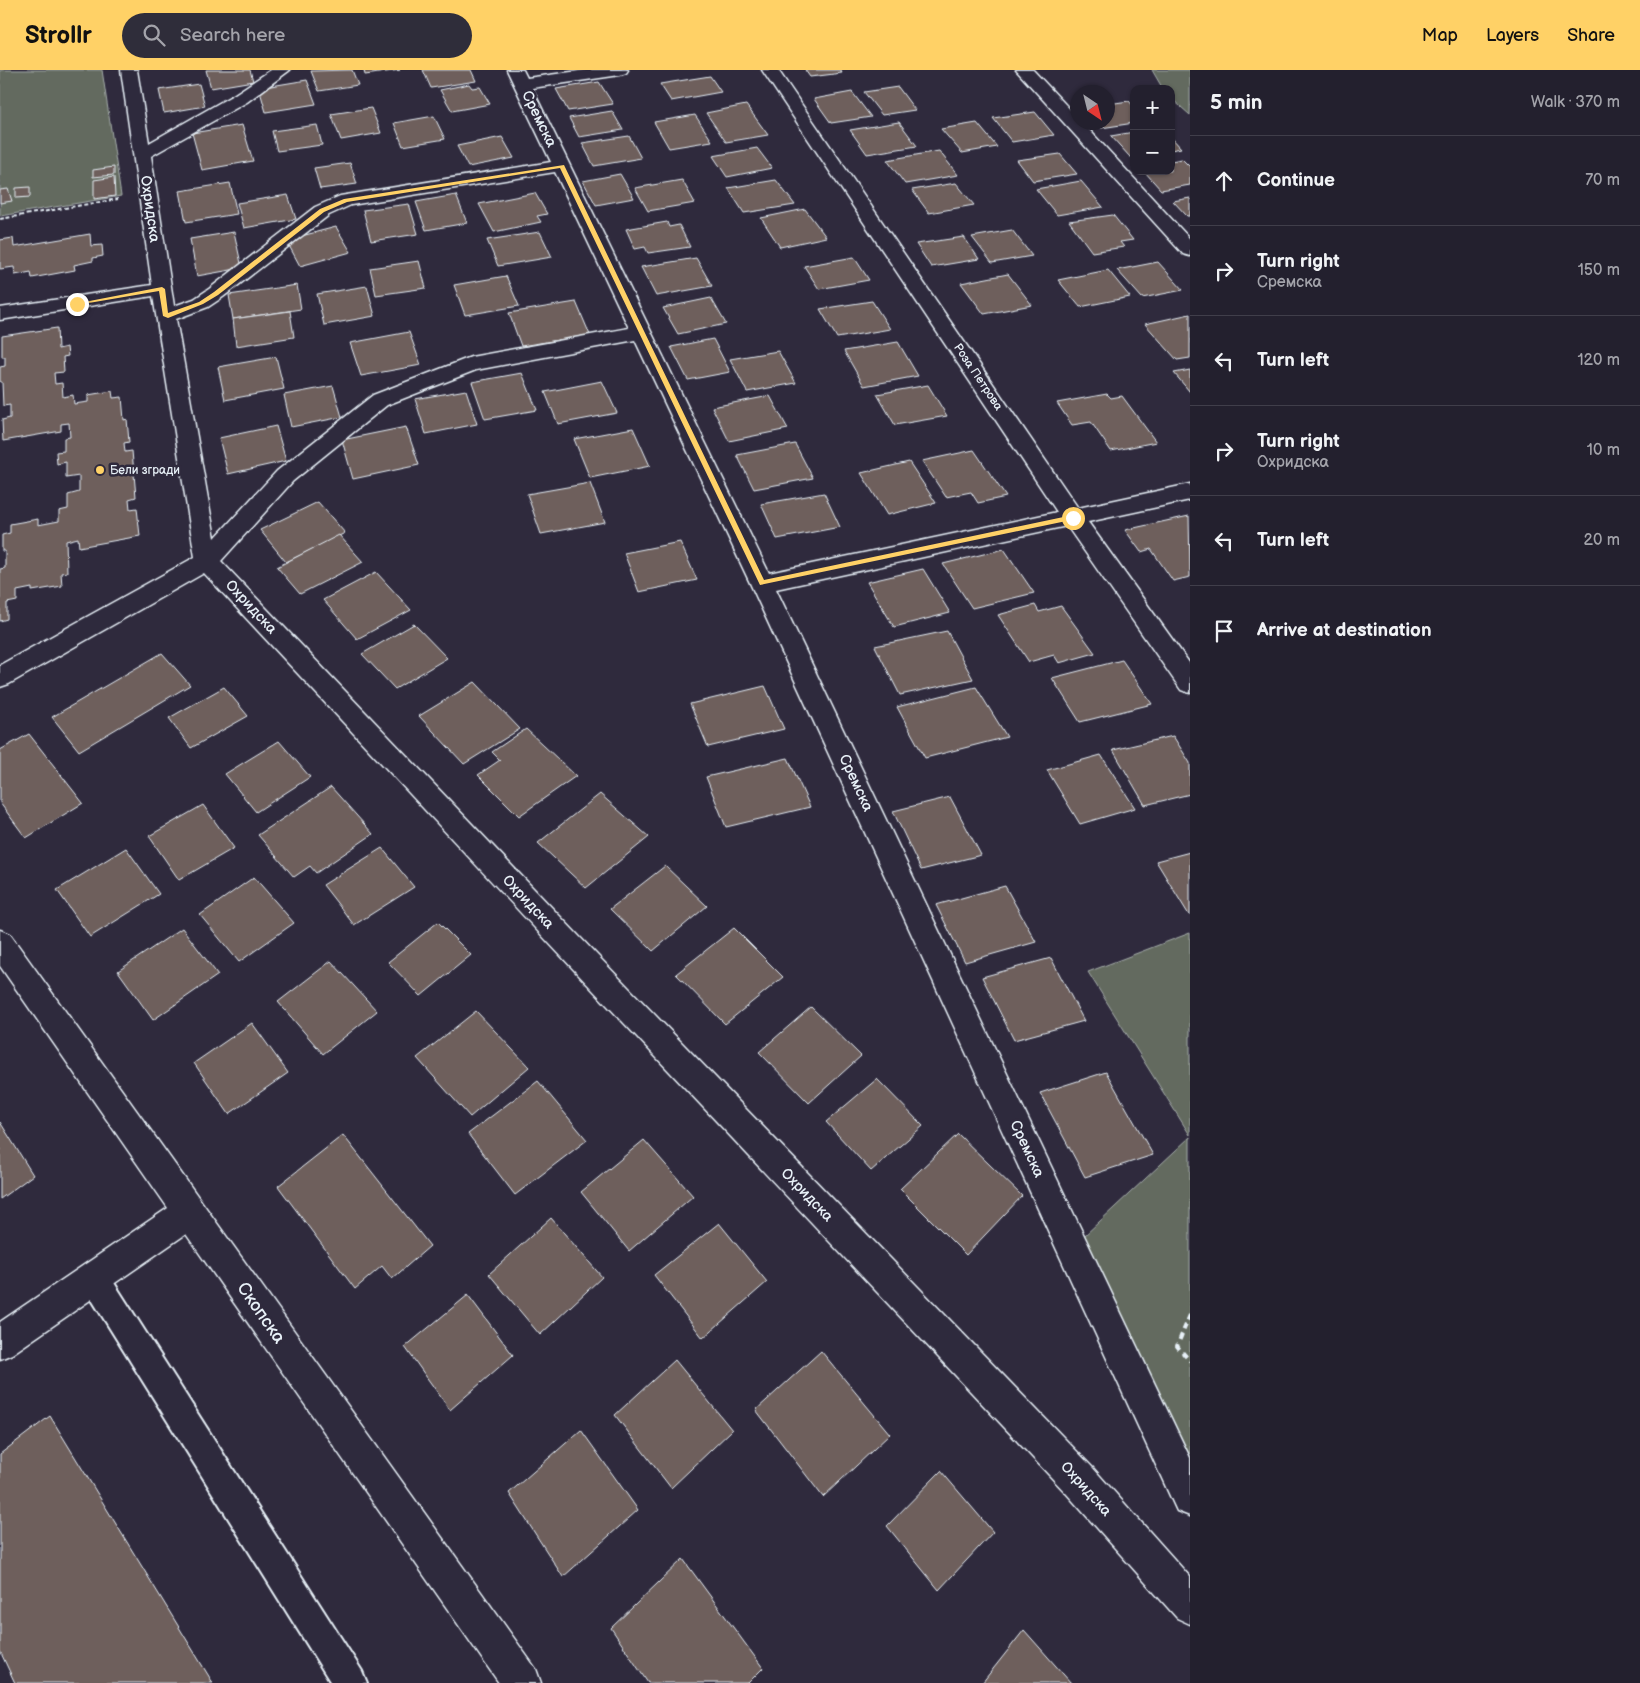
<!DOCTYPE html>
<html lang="en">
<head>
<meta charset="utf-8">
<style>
  :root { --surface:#23202e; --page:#2f2d3a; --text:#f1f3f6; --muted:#a3a3aa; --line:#403e4a; --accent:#ffd166 }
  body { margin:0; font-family:"Balsamiq Sans",sans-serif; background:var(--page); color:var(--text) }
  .controls { position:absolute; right:15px; top:15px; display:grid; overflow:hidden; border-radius:10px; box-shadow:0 1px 4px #0004 }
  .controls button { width:45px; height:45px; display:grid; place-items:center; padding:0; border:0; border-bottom:1px solid var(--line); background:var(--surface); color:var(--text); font:25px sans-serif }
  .compass { position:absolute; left:1070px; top:15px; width:45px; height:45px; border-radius:50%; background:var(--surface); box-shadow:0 1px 4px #0004; rotate:145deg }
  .stop { position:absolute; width:15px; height:15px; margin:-11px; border:4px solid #ffd166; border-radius:50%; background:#fff }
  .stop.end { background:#ffd166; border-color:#fff; box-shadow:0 1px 5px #0008 }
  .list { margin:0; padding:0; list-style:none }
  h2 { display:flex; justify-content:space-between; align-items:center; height:65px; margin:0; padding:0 20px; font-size:21px }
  h2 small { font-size:16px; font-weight:400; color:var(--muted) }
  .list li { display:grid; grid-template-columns:32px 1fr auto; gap:15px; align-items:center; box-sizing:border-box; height:90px; padding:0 20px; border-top:1px solid var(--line) }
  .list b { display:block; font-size:19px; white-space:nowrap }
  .list p { margin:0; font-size:16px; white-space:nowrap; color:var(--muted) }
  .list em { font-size:16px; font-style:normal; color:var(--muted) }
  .icon { flex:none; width:28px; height:28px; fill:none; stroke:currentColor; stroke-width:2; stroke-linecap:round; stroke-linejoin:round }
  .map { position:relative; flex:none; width:1190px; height:1613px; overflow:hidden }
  header { display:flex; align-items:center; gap:30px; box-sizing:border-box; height:70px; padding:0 25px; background:var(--accent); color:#111 }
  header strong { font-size:24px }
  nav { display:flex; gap:28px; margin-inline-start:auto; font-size:18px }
  .search { width:350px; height:45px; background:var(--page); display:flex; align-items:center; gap:12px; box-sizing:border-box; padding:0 18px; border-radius:28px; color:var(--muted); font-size:19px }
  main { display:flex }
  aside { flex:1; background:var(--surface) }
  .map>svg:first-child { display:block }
  .green { fill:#646b5f; stroke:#a6aeac }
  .building { fill:#6e5e5b; stroke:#e8f1f8 }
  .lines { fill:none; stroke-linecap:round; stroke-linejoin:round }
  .service-casing { stroke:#e8f1f8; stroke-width:4 }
  .minor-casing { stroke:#e8f1f8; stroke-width:3 }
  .path-far1 { stroke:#e8f1f8; stroke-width:2; stroke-dasharray:4 2.5; stroke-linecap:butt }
  .path { stroke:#e8f1f8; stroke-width:4; stroke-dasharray:6 4.5; stroke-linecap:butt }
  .service { fill:#2f2a3d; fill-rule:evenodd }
  .minor { fill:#2f2a3d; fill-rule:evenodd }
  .route { fill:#ffd166 }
  .poi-dot { fill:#ffd166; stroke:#2f2a3d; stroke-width:2 }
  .labels { text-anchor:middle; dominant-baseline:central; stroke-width:5; stroke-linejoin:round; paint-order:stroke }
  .far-street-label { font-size:12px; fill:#e8f1f8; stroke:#2f2a3d }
  .far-poi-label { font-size:12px; fill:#e8f1f8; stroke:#2f2a3d; text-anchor:start }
  .street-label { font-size:15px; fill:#e8f1f8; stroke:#2f2a3d }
  .near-street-label { font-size:18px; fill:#e8f1f8; stroke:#2f2a3d }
</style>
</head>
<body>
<header>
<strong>Strollr</strong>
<div class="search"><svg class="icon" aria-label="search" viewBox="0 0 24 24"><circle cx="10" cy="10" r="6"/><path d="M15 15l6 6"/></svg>Search here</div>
<nav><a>Map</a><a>Layers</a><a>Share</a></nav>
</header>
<main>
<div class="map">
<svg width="1190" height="1613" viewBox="0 0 1190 1613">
  <rect width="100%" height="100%" fill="#2f2a3d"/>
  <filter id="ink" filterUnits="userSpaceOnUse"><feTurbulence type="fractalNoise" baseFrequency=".02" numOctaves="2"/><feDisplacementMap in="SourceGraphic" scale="10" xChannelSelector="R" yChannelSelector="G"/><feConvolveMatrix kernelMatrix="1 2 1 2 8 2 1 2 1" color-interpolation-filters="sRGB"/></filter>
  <g filter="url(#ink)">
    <g class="green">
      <path d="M 0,0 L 102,0 L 121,126 L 0,146 Z"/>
      <path d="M 1152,0 L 1190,0 L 1190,45 L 1171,28 L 1171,19 L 1163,19 Z"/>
      <path d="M 1190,863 L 1190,1065 L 1088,902 Z"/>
      <path d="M 1190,1067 L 1190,1397 L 1084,1166 Z"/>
    </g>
    <g class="building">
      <path d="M 206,0 L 250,0 L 253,11 L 211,18 Z"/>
      <path d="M 352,0 L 358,15 L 319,21 L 311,1 Z"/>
      <path d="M 364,0 L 400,0 L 365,5 Z"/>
      <path d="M 423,0 L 471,0 L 476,11 L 431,18 Z"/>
      <path d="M 805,0 L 840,0 L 842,3 L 810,7 Z"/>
      <path d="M 710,6 L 721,22 L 671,31 L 660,14 Z"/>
      <path d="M 307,10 L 316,34 L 266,42 L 259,18 Z"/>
      <path d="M 599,12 L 613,34 L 568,41 L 556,19 Z"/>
      <path d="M 199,14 L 205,36 L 164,43 L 159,20 Z"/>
      <path d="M 469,14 L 472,18 L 480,17 L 490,34 L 452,41 L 440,20 Z"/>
      <path d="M 898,17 L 915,40 L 882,45 L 864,22 Z"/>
      <path d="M 852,22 L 871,47 L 831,53 L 814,29 Z"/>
      <path d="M 1129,31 L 1134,37 L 1134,53 L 1101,58 L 1096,52 L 1108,52 L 1108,34 Z"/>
      <path d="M 746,35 L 768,65 L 726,72 L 706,43 Z"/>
      <path d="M 371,38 L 381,63 L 341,70 L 331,44 Z"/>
      <path d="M 612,41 L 623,60 L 579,67 L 569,48 Z"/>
      <path d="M 1035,42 L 1054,65 L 1012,72 L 993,48 Z"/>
      <path d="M 695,45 L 712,71 L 669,78 L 654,52 Z"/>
      <path d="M 434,46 L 445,69 L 403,76 L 394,53 Z"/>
      <path d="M 899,52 L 917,76 L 867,84 L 850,60 Z"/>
      <path d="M 977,53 L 997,77 L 962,83 L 941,59 Z"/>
      <path d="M 242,55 L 253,91 L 202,100 L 192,63 Z"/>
      <path d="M 317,55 L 322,75 L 277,81 L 272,61 Z"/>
      <path d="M 1134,62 L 1134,86 L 1130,87 L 1111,66 Z"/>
      <path d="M 629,66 L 641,88 L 594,96 L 582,73 Z"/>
      <path d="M 502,67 L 514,88 L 468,97 L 457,76 Z"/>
      <path d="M 1171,67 L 1181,78 L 1171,80 Z"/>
      <path d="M 757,78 L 772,98 L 727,107 L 713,86 Z"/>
      <path d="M 939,81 L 958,105 L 905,114 L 887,90 Z"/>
      <path d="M 1060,84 L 1077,104 L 1033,111 L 1017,90 Z"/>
      <path d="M 1182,89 L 1190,97 L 1190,115 L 1161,120 L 1144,101 L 1171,101 L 1171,91 Z"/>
      <path d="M 350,93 L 357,114 L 320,119 L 314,98 Z"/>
      <path d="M 114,97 L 114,105 L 93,107 L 93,100 Z"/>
      <path d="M 620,104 L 634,128 L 596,135 L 583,111 Z"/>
      <path d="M 114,107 L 115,126 L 94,129 L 94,110 Z"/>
      <path d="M 682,110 L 695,133 L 648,141 L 635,118 Z"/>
      <path d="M 776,110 L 795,135 L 744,143 L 728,118 Z"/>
      <path d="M 1081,111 L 1103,137 L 1057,145 L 1036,119 Z"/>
      <path d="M 230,113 L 237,144 L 186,152 L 180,121 Z"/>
      <path d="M 956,113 L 974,135 L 929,143 L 912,120 Z"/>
      <path d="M 30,117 L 30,127 L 16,128 L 16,118 Z"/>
      <path d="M 8,119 L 12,131 L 0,133 L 0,120 Z"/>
      <path d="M 535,123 L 547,144 L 537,146 L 541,152 L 494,162 L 479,134 Z"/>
      <path d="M 288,125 L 296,149 L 244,158 L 237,133 Z"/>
      <path d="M 456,125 L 467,153 L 426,160 L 416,132 Z"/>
      <path d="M 1190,128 L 1190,146 L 1187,146 L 1173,131 Z"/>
      <path d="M 409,134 L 418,164 L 371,171 L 363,140 Z"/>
      <path d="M 805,139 L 826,167 L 780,177 L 761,148 Z"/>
      <path d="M 1113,145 L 1133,170 L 1120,172 L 1124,177 L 1092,182 L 1069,151 Z"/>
      <path d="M 667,152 L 669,157 L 679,155 L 690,177 L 648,183 L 645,177 L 635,179 L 626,159 Z"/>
      <path d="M 336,157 L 351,182 L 300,196 L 286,170 Z"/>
      <path d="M 1012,160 L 1032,186 L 992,193 L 972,167 Z"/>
      <path d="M 234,162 L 242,198 L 197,206 L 190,169 Z"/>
      <path d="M 540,162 L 552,187 L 498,196 L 487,170 Z"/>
      <path d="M 90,164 L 91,176 L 102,175 L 103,186 L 93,188 L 93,191 L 74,195 L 75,200 L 32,208 L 31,202 L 15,205 L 14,197 L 0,199 L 0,170 L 13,168 L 14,177 Z"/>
      <path d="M 964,167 L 979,189 L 931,197 L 916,174 Z"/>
      <path d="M 854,187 L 869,210 L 819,219 L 804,196 Z"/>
      <path d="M 696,188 L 712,216 L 656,226 L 641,197 Z"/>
      <path d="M 419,191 L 426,218 L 376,225 L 370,198 Z"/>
      <path d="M 1158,192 L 1183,220 L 1142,228 L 1117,200 Z"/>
      <path d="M 1108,200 L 1130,227 L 1080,237 L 1058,210 Z"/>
      <path d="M 1008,204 L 1032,235 L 984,244 L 961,213 Z"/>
      <path d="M 506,206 L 519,236 L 465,245 L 454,215 Z"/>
      <path d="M 297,215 L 301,239 L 233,249 L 229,225 Z"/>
      <path d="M 367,216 L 375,246 L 324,255 L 317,224 Z"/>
      <path d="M 711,228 L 726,254 L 678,264 L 663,238 Z"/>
      <path d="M 872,231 L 890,259 L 837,268 L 820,239 Z"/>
      <path d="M 576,232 L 590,265 L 521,276 L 509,243 Z"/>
      <path d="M 290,241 L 294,267 L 236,276 L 233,249 Z"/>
      <path d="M 1190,244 L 1190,288 L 1177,290 L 1145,254 Z"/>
      <path d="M 57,258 L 58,279 L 67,277 L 68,286 L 63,287 L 64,302 L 54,303 L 55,314 L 62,313 L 63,327 L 73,325 L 74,334 L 88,332 L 88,325 L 112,321 L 113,328 L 122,327 L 124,350 L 127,349 L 129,372 L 124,373 L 125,382 L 132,381 L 136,427 L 129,429 L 130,439 L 137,438 L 140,466 L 79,477 L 78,468 L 66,471 L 67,502 L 61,503 L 62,516 L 32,521 L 32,518 L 17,521 L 17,531 L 7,533 L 7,549 L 0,551 L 0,499 L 5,498 L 5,481 L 2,481 L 2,465 L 10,463 L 10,454 L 38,449 L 38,455 L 59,451 L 59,441 L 68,439 L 68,425 L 79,422 L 79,406 L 66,408 L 66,392 L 57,394 L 56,382 L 64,381 L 64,368 L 70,367 L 69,353 L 61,354 L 61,361 L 3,371 L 2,350 L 10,348 L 10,335 L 3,336 L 2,312 L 0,312 L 0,297 L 5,296 L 5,287 L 2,287 L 2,266 Z"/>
      <path d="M 409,262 L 421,295 L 361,306 L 350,273 Z"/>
      <path d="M 713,269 L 730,302 L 688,310 L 671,277 Z"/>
      <path d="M 898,272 L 918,306 L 864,316 L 844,281 Z"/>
      <path d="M 778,281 L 796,313 L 747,322 L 730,289 Z"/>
      <path d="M 276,287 L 284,319 L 225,330 L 218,297 Z"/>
      <path d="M 1190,300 L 1190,322 L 1174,303 Z"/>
      <path d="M 522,303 L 537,340 L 485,349 L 472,312 Z"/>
      <path d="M 602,311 L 617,343 L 558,354 L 545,322 Z"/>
      <path d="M 928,315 L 947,346 L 895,355 L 877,324 Z"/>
      <path d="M 333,316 L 342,347 L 291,357 L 284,325 Z"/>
      <path d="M 466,320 L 477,354 L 426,364 L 415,329 Z"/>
      <path d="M 1107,324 L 1111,328 L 1122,326 L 1156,372 L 1111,381 L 1091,352 L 1072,355 L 1057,333 Z"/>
      <path d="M 770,326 L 788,359 L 729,371 L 712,337 Z"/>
      <path d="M 276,356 L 286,391 L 228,404 L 219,368 Z"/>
      <path d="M 406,357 L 419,395 L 353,409 L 342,370 Z"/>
      <path d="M 633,358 L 650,396 L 590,408 L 574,369 Z"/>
      <path d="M 795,374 L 813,408 L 754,419 L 737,385 Z"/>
      <path d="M 974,380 L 1006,427 L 978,433 L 971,422 L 946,427 L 922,391 Z"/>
      <path d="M 909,392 L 936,433 L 887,445 L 861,403 Z"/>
      <path d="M 590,413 L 605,452 L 541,464 L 527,424 Z"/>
      <path d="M 824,423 L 840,457 L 777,469 L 761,434 Z"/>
      <path d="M 318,432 L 345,463 L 286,492 L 260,460 Z"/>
      <path d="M 1189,446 L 1190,507 L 1173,511 L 1151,479 L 1141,482 L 1125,460 Z"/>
      <path d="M 339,465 L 363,492 L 300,524 L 277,497 Z"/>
      <path d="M 680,472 L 697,510 L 639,522 L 624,483 Z"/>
      <path d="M 1004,479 L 1034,523 L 972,538 L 943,494 Z"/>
      <path d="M 923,499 L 950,543 L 894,557 L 867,512 Z"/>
      <path d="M 376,502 L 411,540 L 357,569 L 323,530 Z"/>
      <path d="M 1035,535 L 1039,542 L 1061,536 L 1095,583 L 1059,593 L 1054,585 L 1029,592 L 998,545 Z"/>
      <path d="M 414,554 L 447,588 L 395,619 L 362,584 Z"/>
      <path d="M 947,561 L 973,609 L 900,625 L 875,576 Z"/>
      <path d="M 162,583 L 190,615 L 79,681 L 52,647 Z"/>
      <path d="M 1122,590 L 1152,634 L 1080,652 L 1052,608 Z"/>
      <path d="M 475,612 L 520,659 L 464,694 L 419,646 Z"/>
      <path d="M 765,616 L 784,659 L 708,677 L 690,634 Z"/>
      <path d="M 224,617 L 248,646 L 191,678 L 169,648 Z"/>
      <path d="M 976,617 L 1007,667 L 925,688 L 897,637 Z"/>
      <path d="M 526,659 L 576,706 L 519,746 L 478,705 L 500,690 L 492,682 Z"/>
      <path d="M 29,664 L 83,733 L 26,768 L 0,733 L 0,680 Z"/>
      <path d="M 1173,666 L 1190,693 L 1190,724 L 1145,735 L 1113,680 Z"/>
      <path d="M 279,671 L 310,707 L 256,742 L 225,704 Z"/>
      <path d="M 1101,685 L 1135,738 L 1080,754 L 1047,700 Z"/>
      <path d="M 788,688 L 810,737 L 726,757 L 706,707 Z"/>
      <path d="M 331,717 L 373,764 L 316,803 L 310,796 L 294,807 L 258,765 Z"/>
      <path d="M 600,724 L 649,767 L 586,818 L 538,773 Z"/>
      <path d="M 950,727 L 981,785 L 921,800 L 893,741 Z"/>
      <path d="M 203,735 L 234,778 L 179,810 L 149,766 Z"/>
      <path d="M 126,778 L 159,824 L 90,867 L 57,820 Z"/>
      <path d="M 382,778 L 414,817 L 354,855 L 323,815 Z"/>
      <path d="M 1190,782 L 1190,845 L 1189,845 L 1156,791 Z"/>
      <path d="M 665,796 L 707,836 L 653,881 L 610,839 Z"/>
      <path d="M 254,807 L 294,853 L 239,892 L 200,845 Z"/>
      <path d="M 1005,816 L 1036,872 L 965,892 L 936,835 Z"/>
      <path d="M 438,852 L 471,885 L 421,926 L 388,892 Z"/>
      <path d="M 182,858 L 218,905 L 153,950 L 118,901 Z"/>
      <path d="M 734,858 L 783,907 L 725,954 L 676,904 Z"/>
      <path d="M 1051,888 L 1084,951 L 1014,970 L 982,907 Z"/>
      <path d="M 331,891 L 377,941 L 323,984 L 278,932 Z"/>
      <path d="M 811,937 L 861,986 L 809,1033 L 759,982 Z"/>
      <path d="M 476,941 L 529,997 L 470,1047 L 417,988 Z"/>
      <path d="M 252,953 L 288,1003 L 229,1044 L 194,993 Z"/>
      <path d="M 1106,1002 L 1153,1085 L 1085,1107 L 1040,1023 Z"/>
      <path d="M 877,1009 L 923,1056 L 871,1101 L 826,1052 Z"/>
      <path d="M 538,1011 L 587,1070 L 515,1125 L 468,1064 Z"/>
      <path d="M 0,1052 L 33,1105 L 0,1129 Z"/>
      <path d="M 958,1064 L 1022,1126 L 966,1185 L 900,1119 Z"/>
      <path d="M 343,1065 L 430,1176 L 392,1209 L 382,1196 L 355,1219 L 278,1116 Z"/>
      <path d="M 644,1070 L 693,1126 L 629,1181 L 581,1122 Z"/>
      <path d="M 551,1148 L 602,1207 L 540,1265 L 489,1204 Z"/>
      <path d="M 719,1153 L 767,1212 L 703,1268 L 654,1205 Z"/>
      <path d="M 468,1225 L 513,1285 L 450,1340 L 405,1277 Z"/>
      <path d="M 821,1281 L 890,1364 L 823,1427 L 756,1340 Z"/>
      <path d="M 675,1290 L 732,1360 L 671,1418 L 615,1345 Z"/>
      <path d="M 50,1346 L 213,1613 L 15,1613 L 0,1581 L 0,1384 Z"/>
      <path d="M 581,1360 L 638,1440 L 563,1507 L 509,1423 Z"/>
      <path d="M 941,1401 L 993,1462 L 939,1520 L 887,1456 Z"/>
      <path d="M 683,1489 L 763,1598 L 748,1613 L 648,1613 L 611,1558 Z"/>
      <path d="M 1024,1560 L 1071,1613 L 982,1613 Z"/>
    </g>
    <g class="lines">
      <g class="service-casing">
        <path id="service" d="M 94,1193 L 104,1197 L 362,1601 L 367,1613 L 331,1613 L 84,1217 L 80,1207 L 84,1197 Z"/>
      </g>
      <g class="minor-casing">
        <g id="minor">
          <path d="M 121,0 L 137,0 L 149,73 L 235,24 L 271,0 L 290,0 L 247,32 L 151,86 L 174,236 L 194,229 L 209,219 L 315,137 L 340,126 L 551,92 L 507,0 L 523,0 L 527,8 L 586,0 L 628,0 L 626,3 L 620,5 L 532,18 L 769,503 L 1057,442 L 762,0 L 778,0 L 1078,438 L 1190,414 L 1190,430 L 1088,452 L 1190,594 L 1190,623 L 1181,620 L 1067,456 L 776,519 L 1190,1388 L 1190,1446 L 1177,1441 L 750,513 L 635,270 L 476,300 L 387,335 L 293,411 L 221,491 L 596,884 L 1092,1397 L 1190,1507 L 1190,1554 L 1177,1548 L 1066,1423 L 576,902 L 204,503 L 9,614 L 0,617 L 0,595 L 195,487 L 153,226 L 0,250 L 0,238 L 152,215 ZM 555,102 L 629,258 L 471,287 L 373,325 L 277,401 L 215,468 L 176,249 L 208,237 L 223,227 L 329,145 L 351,135 Z"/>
          <path d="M 1016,0 L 1033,0 L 1078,48 L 1078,52 L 1082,52 L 1190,169 L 1190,186 L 1183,184 Z"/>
          <path d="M 0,860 L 10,864 L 536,1599 L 541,1613 L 499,1613 L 186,1164 L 12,1284 L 0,1289 L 0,1252 L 168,1138 L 0,896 Z"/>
        </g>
      </g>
      <path class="path-far1" d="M 0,149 L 118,129"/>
      <path class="path" d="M 1190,1245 L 1177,1276 L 1190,1291"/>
      <use href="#service" class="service"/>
      <use href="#minor" class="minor"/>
    </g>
  </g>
  <path class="route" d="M 564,95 L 764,510 L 1073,445 L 1076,446 L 1076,449 L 760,515 L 560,98 L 347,132 L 324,142 L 218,225 L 203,234 L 168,248 L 163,246 L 159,221 L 77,235 L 74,234 L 162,217 L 165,219 L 168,243 L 199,232 L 214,222 L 320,139 L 344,129 Z"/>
  <circle class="poi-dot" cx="100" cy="400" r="5"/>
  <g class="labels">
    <g class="far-street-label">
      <text transform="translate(978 307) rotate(56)">Роза Петрова</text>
    </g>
    <g class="far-poi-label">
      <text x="110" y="400">Бели згради</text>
    </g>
    <g class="street-label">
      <text transform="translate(539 49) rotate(64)">Сремска</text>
      <text transform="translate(150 139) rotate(82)">Охридска</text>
      <text transform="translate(251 537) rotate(47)">Охридска</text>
      <text transform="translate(856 713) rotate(65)">Сремска</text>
      <text transform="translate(528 832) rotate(47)">Охридска</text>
      <text transform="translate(1027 1079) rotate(65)">Сремска</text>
      <text transform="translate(807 1125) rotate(46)">Охридска</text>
      <text transform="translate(1086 1419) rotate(48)">Охридска</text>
    </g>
    <g class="near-street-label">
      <text transform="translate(261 1243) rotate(55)">Скопска</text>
    </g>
  </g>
</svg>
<div class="controls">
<button>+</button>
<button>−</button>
</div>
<svg class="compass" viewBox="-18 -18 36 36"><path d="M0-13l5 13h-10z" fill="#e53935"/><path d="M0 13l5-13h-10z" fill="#a3a3aa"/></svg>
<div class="stop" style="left:1073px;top:448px"></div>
<div class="stop end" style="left:77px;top:234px"></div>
</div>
<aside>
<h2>5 min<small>Walk · 370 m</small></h2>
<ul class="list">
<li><svg class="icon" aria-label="ahead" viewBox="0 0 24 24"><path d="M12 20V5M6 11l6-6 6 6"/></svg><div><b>Continue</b></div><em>70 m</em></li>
<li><svg class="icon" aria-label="right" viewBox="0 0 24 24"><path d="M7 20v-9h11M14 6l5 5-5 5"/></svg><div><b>Turn right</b><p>Сремска</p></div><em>150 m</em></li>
<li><svg class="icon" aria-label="left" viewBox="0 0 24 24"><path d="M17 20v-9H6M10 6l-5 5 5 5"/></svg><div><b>Turn left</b></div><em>120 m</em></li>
<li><svg class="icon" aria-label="right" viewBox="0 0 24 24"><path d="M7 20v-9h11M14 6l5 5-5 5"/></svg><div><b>Turn right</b><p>Охридска</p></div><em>10 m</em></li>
<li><svg class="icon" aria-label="left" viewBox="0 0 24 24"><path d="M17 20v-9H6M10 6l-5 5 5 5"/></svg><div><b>Turn left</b></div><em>20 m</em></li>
<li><svg class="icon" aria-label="arrive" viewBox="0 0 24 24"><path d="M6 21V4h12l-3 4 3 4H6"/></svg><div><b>Arrive at destination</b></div></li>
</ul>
</aside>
</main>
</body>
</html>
